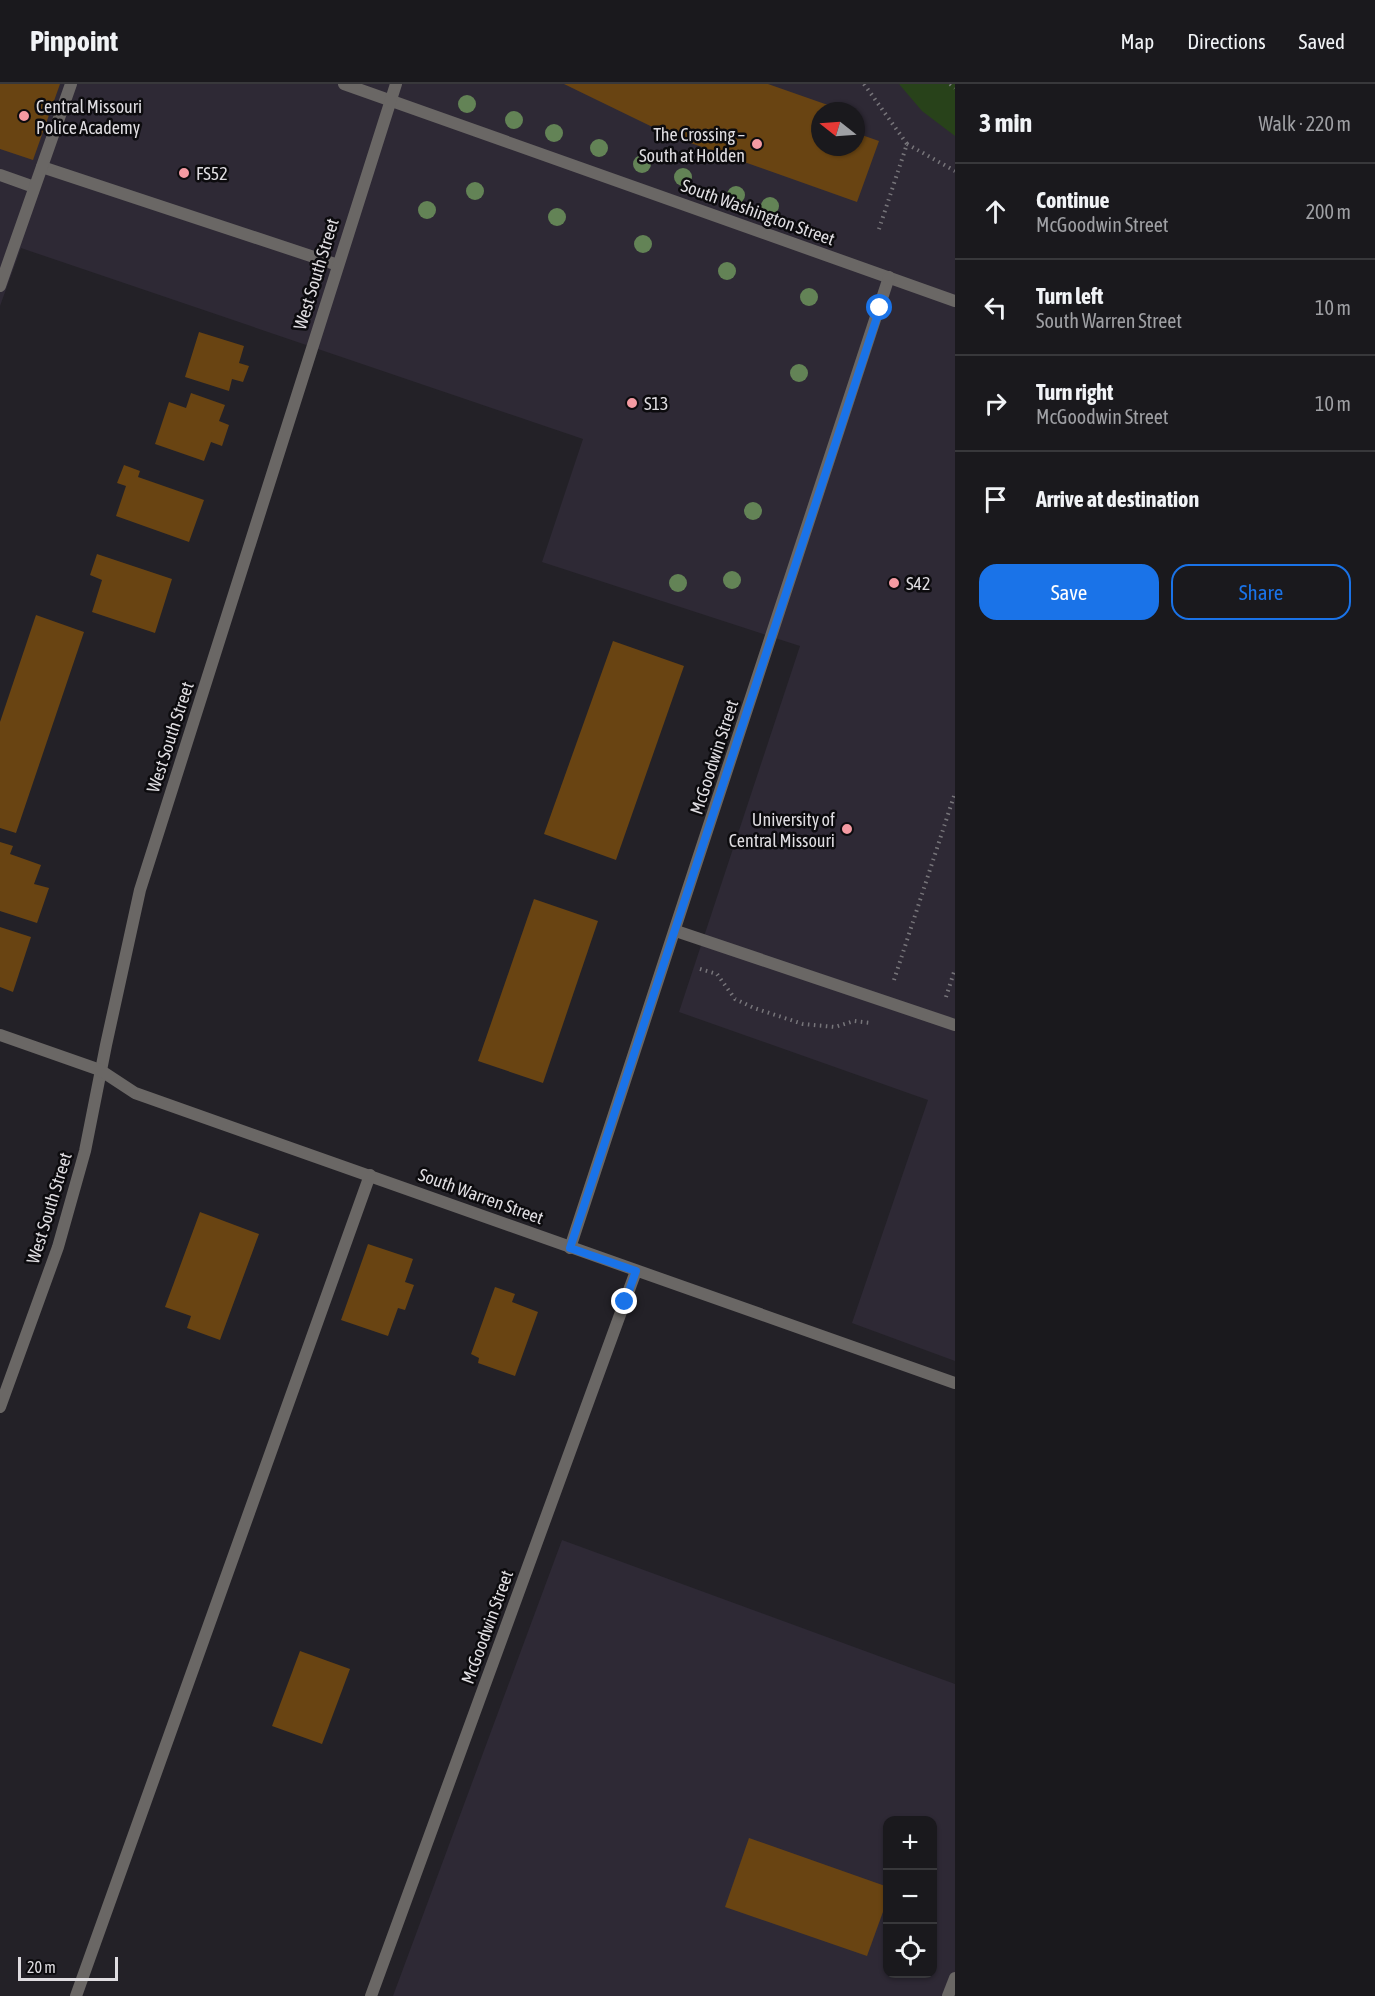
<!DOCTYPE html>
<html lang="en">
<head>
<meta charset="utf-8">
<style>
  :root { --surface:#1a191d; --page:#232226; --text:#f1f3f6; --muted:#9fa0a4; --line:#38383b; --accent:#1a73e8 }
  body { margin:0; font-family:"Asap Condensed",sans-serif; background:var(--page); color:var(--text) }
  .controls { position:absolute; right:18px; bottom:18px; display:grid; overflow:hidden; border-radius:12px; box-shadow:0 2px 4px #0004 }
  .controls button { width:54px; height:54px; display:grid; place-items:center; padding:0; border:0; border-bottom:2px solid var(--line); background:var(--surface); color:var(--text); font:30px sans-serif }
  .compass { position:absolute; left:811px; top:18px; width:54px; height:54px; border-radius:50%; background:var(--surface); box-shadow:0 2px 4px #0004; rotate:287deg }
  .scale { position:absolute; left:18px; bottom:15px; width:100px; box-sizing:border-box; padding-left:6px; border:3px solid #dfdde1; border-top:0; font-size:16px; line-height:21px; white-space:nowrap; color:#dfdde1; -webkit-text-stroke:4px #0c0b0e; paint-order:stroke }
  .stop { position:absolute; width:18px; height:18px; margin:-14px; border:4px solid #1a73e8; border-radius:50%; background:#fff }
  .stop.end { background:#1a73e8; border-color:#fff; box-shadow:0 2px 6px #0008 }
  .list { margin:0; padding:0; list-style:none }
  h2 { display:flex; justify-content:space-between; align-items:center; height:78px; margin:0; padding:0 24px; font-size:26px }
  h2 small { font-size:20px; font-weight:400; color:var(--muted) }
  .list li { display:grid; grid-template-columns:39px 1fr auto; gap:18px; align-items:center; box-sizing:border-box; height:96px; padding:0 24px; border-top:2px solid var(--line) }
  .list b { display:block; font-size:22px; white-space:nowrap }
  .list p { margin:0; font-size:20px; white-space:nowrap; color:var(--muted) }
  .list em { font-size:20px; font-style:normal; color:var(--muted) }
  .actions { display:flex; gap:12px; padding:18px 24px }
  .actions a { flex:1; padding:14px 0; border:2px solid var(--accent); border-radius:18px; text-align:center; font-size:21px; color:var(--accent) }
  .actions .main { background:var(--accent); color:#fff }
  .icon { flex:none; width:33px; height:33px; fill:none; stroke:currentColor; stroke-width:2; stroke-linecap:round; stroke-linejoin:round }
  .map { position:relative; flex:none; width:955px; height:1912px; overflow:hidden }
  header { display:flex; align-items:center; gap:36px; box-sizing:border-box; height:84px; padding:0 30px; background:var(--surface); border-bottom:2px solid var(--line) }
  header strong { font-size:28px }
  nav { display:flex; gap:33px; margin-inline-start:auto; font-size:21px }
  main { display:flex }
  aside { flex:1; background:var(--surface) }
  .map>svg:first-child { display:block }
  .built { fill:#2e2935; fill-rule:evenodd }
  .green { fill:#28421a }
  .building { fill:#694412 }
  .lines { fill:none; stroke-linecap:round; stroke-linejoin:round }
  .path { stroke:#77757a; stroke-width:4; stroke-dasharray:1.5 4.5; stroke-linecap:butt }
  .service { stroke:#6a6765; stroke-width:12 }
  .minor { stroke:#6a6765; stroke-width:12 }
  .tertiary { stroke:#6a6765; stroke-width:12 }
  .tree { fill:#638356 }
  .route { stroke:#1a73e8; stroke-width:8 }
  .poi-dot { fill:#f49aa2; stroke:#0c0b0e; stroke-width:2 }
  .labels { text-anchor:middle; dominant-baseline:central; stroke-width:5; stroke-linejoin:round; paint-order:stroke }
  .poi-label { font-size:18px; fill:#dfdde1; stroke:#0c0b0e; text-anchor:start }
  .street-label { font-size:18px; fill:#dfdde1; stroke:#0c0b0e }
</style>
</head>
<body>
<header>
<strong>Pinpoint</strong>
<nav><a>Map</a><a>Directions</a><a>Saved</a></nav>
</header>
<main>
<div class="map">
<svg width="955" height="1912" viewBox="0 0 955 1912">
  <rect width="100%" height="100%" fill="#232127"/>
  <g class="built">
    <path d="M 0,0 L 955,0 L 955,1277 L 852,1239 L 928,1016 L 679,928 L 800,562 L 542,478 L 583,355 L 21,164 L 0,222 ZM 820,27 L 856,27 L 856,63 L 820,63 Z"/>
    <path d="M 562,1456 L 955,1600 L 955,1912 L 393,1912 ZM 888,1736 L 932,1736 L 932,1890 L 888,1890 Z"/>
  </g>
  <path class="green" d="M 899,0 L 955,0 L 955,52 L 922,27 Z"/>
  <g class="building">
    <path d="M 0,0 L 60,0 L 33,76 L 0,65 Z"/>
    <path d="M 564,0 L 768,0 L 845,27 L 820,27 L 820,63 L 856,63 L 856,49 L 879,57 L 857,118 L 671,52 Z"/>
    <path d="M 199,248 L 244,262 L 239,279 L 249,282 L 243,298 L 232,295 L 229,307 L 185,293 Z"/>
    <path d="M 191,309 L 225,321 L 219,337 L 229,341 L 222,362 L 211,358 L 204,377 L 155,360 L 169,318 L 186,324 Z"/>
    <path d="M 124,381 L 140,387 L 138,393 L 204,416 L 189,458 L 116,432 L 126,402 L 117,399 Z"/>
    <path d="M 97,470 L 172,495 L 155,549 L 92,528 L 102,496 L 90,491 Z"/>
    <path d="M 36,531 L 84,548 L 16,749 L 0,744 L 0,638 Z"/>
    <path d="M 613,557 L 684,582 L 616,776 L 544,750 Z"/>
    <path d="M 0,758 L 13,762 L 10,770 L 41,781 L 34,800 L 49,804 L 37,839 L 0,827 Z"/>
    <path d="M 534,815 L 598,837 L 543,999 L 478,977 Z"/>
    <path d="M 0,843 L 31,853 L 13,908 L 0,903 Z"/>
    <path d="M 200,1128 L 259,1150 L 220,1256 L 187,1244 L 191,1232 L 165,1223 Z"/>
    <path d="M 368,1160 L 413,1175 L 405,1198 L 414,1201 L 405,1226 L 398,1224 L 388,1252 L 341,1236 Z"/>
    <path d="M 495,1203 L 515,1210 L 512,1218 L 538,1228 L 515,1292 L 478,1279 L 479,1274 L 471,1270 Z"/>
    <path d="M 300,1567 L 350,1585 L 322,1660 L 272,1642 Z"/>
    <path d="M 749,1754 L 888,1803 L 888,1814 L 867,1872 L 725,1823 Z"/>
  </g>
  <g class="lines">
    <g class="path">
      <path d="M 864,0 L 907,60 L 878,148"/>
      <path d="M 950,0 L 955,4"/>
      <path d="M 907,60 L 955,87"/>
      <path d="M 700,885 L 717,890 L 735,915 L 754,924 L 803,940 L 835,943 L 854,937 L 871,939"/>
      <path d="M 894,896 L 955,709"/>
      <path d="M 946,913 L 955,885"/>
    </g>
    <g class="service">
      <path d="M 42,83 L 338,181"/>
      <path d="M 0,91 L 34,103"/>
      <path d="M 0,202 L 71,0"/>
      <path d="M 676,847 L 955,941"/>
      <path d="M 76,1912 L 370,1091"/>
    </g>
    <g class="minor">
      <path d="M 344,0 L 955,217"/>
      <path d="M 570,1164 L 889,193"/>
      <path d="M 0,1323 L 58,1163 L 85,1067 L 106,961 L 140,806 L 396,0"/>
      <path d="M 371,1912 L 636,1187"/>
      <path d="M 948,1912 L 955,1894"/>
    </g>
    <path class="tertiary" d="M 0,951 L 100,986 L 135,1009 L 955,1299"/>
  </g>
  <g class="tree">
    <circle cx="467" cy="20" r="9"/>
    <circle cx="514" cy="36" r="9"/>
    <circle cx="554" cy="49" r="9"/>
    <circle cx="599" cy="64" r="9"/>
    <circle cx="642" cy="80" r="9"/>
    <circle cx="683" cy="93" r="9"/>
    <circle cx="475" cy="107" r="9"/>
    <circle cx="736" cy="111" r="9"/>
    <circle cx="770" cy="122" r="9"/>
    <circle cx="427" cy="126" r="9"/>
    <circle cx="557" cy="133" r="9"/>
    <circle cx="643" cy="160" r="9"/>
    <circle cx="727" cy="187" r="9"/>
    <circle cx="809" cy="213" r="9"/>
    <circle cx="799" cy="289" r="9"/>
    <circle cx="753" cy="427" r="9"/>
    <circle cx="732" cy="496" r="9"/>
    <circle cx="678" cy="499" r="9"/>
  </g>
  <g class="lines">
    <path class="route" d="M 625,1218 L 636,1187 L 570,1164 L 880,224"/>
  </g>
  <g class="poi-dot">
    <circle cx="24" cy="32" r="6"/>
    <circle cx="757" cy="60" r="6"/>
    <circle cx="184" cy="89" r="6"/>
    <circle cx="632" cy="319" r="6"/>
    <circle cx="894" cy="499" r="6"/>
    <circle cx="847" cy="745" r="6"/>
  </g>
  <g class="labels">
    <g class="poi-label">
      <text x="36" y="22">Central Missouri<tspan x="36" dy="21">Police Academy</tspan></text>
      <text x="745" y="50" text-anchor="end">The Crossing –<tspan x="745" dy="21">South at Holden</tspan></text>
      <text x="196" y="89">FS52</text>
      <text x="644" y="319">S13</text>
      <text x="906" y="499">S42</text>
      <text x="835" y="735" text-anchor="end">University of<tspan x="835" dy="21">Central Missouri</tspan></text>
    </g>
    <g class="street-label">
      <text transform="translate(758 128) rotate(20)">South Washington Street</text>
      <text transform="translate(316 190) rotate(-73)">West South Street</text>
      <text transform="translate(170 653) rotate(-72)">West South Street</text>
      <text transform="translate(714 673) rotate(-72)">McGoodwin Street</text>
      <text transform="translate(481 1112) rotate(20)">South Warren Street</text>
      <text transform="translate(49 1124) rotate(-73)">West South Street</text>
      <text transform="translate(487 1543) rotate(-70)">McGoodwin Street</text>
    </g>
  </g>
</svg>
<div class="controls">
<button>+</button>
<button>−</button>
<button><svg class="icon" aria-label="locate" viewBox="0 0 24 24"><circle cx="12" cy="12" r="6"/><path d="M12 2v4M12 18v4M2 12h4M18 12h4"/></svg></button>
</div>
<svg class="compass" viewBox="-18 -18 36 36"><path d="M0-13l5 13h-10z" fill="#e53935"/><path d="M0 13l5-13h-10z" fill="#9fa0a4"/></svg>
<div class="scale">20 m</div>
<div class="stop" style="left:880px;top:224px"></div>
<div class="stop end" style="left:625px;top:1218px"></div>
</div>
<aside>
<h2>3 min<small>Walk · 220 m</small></h2>
<ul class="list">
<li><svg class="icon" aria-label="ahead" viewBox="0 0 24 24"><path d="M12 20V5M6 11l6-6 6 6"/></svg><div><b>Continue</b><p>McGoodwin Street</p></div><em>200 m</em></li>
<li><svg class="icon" aria-label="left" viewBox="0 0 24 24"><path d="M17 20v-9H6M10 6l-5 5 5 5"/></svg><div><b>Turn left</b><p>South Warren Street</p></div><em>10 m</em></li>
<li><svg class="icon" aria-label="right" viewBox="0 0 24 24"><path d="M7 20v-9h11M14 6l5 5-5 5"/></svg><div><b>Turn right</b><p>McGoodwin Street</p></div><em>10 m</em></li>
<li><svg class="icon" aria-label="arrive" viewBox="0 0 24 24"><path d="M6 21V4h12l-3 4 3 4H6"/></svg><div><b>Arrive at destination</b></div></li>
</ul>
<div class="actions"><a class="main">Save</a><a>Share</a></div>
</aside>
</main>
</body>
</html>
